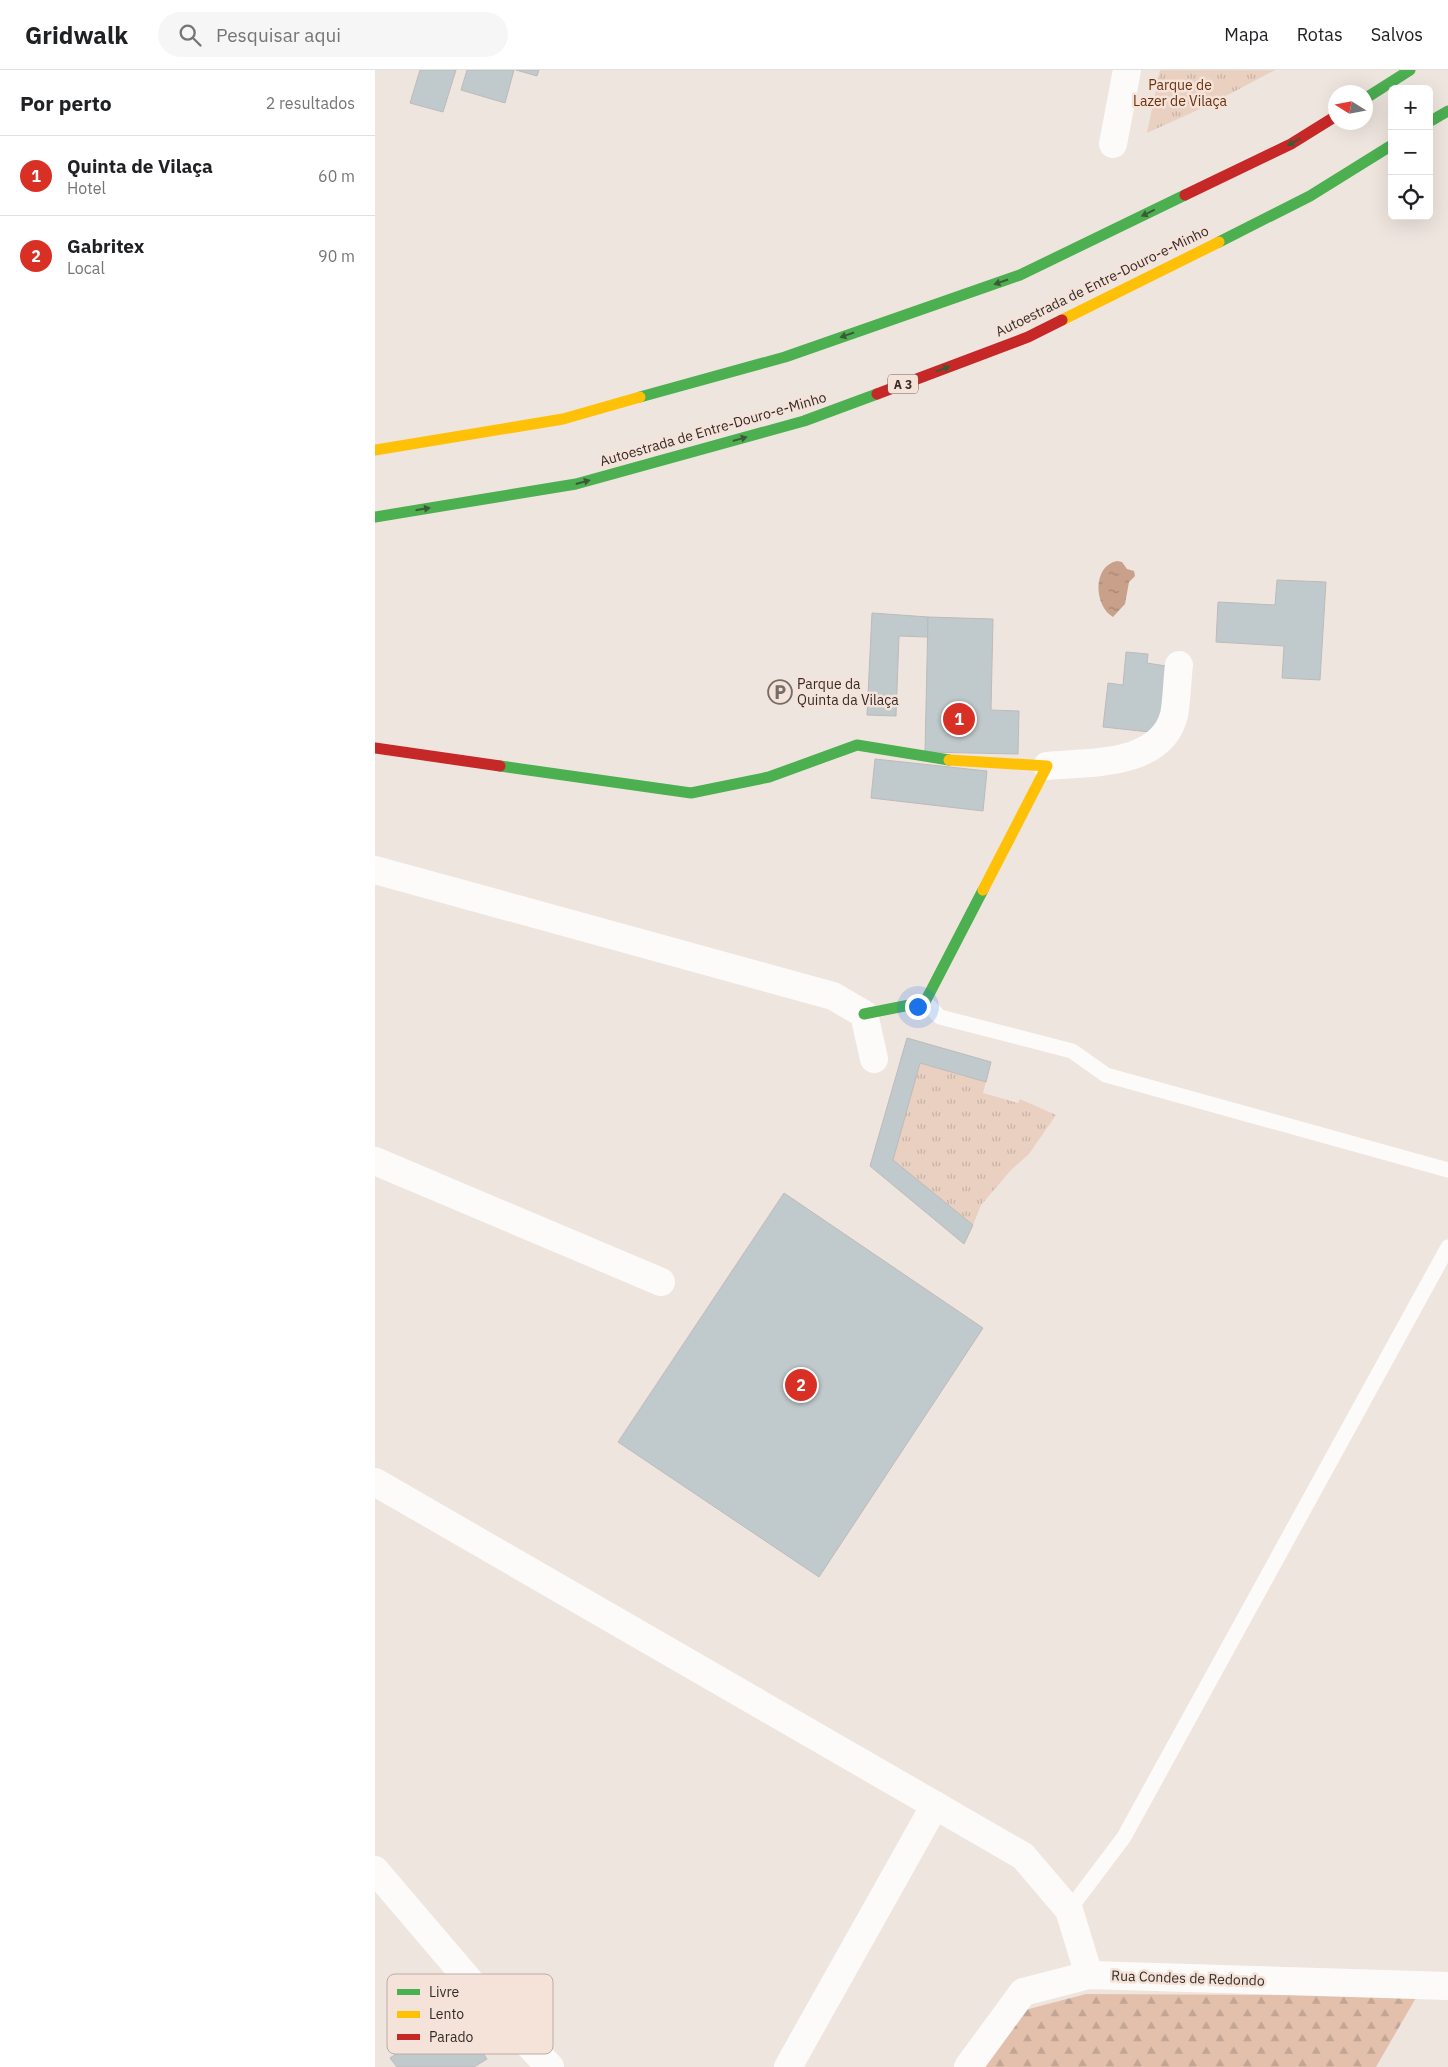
<!DOCTYPE html>
<html lang="pt">
<head>
<meta charset="utf-8">
<style>
  :root { --surface:#fff; --page:#f6f6f6; --text:#202124; --muted:#757577; --line:#e0e0e0; --accent:#d93025 }
  body { margin:0; font-family:"IBM Plex Sans",sans-serif; background:var(--page); color:var(--text) }
  .controls { position:absolute; right:15px; top:15px; display:grid; overflow:hidden; border-radius:8px; box-shadow:0 5px 20px #0002 }
  .controls button { width:45px; height:45px; display:grid; place-items:center; padding:0; border:0; border-bottom:1px solid var(--line); background:var(--surface); color:var(--text); font:25px sans-serif }
  .compass { position:absolute; left:953px; top:15px; width:45px; height:45px; border-radius:50%; background:var(--surface); box-shadow:0 5px 20px #0002; rotate:281deg }
  .you { position:absolute; left:542px; top:936px; width:18px; height:18px; margin:-12px; border:4px solid #fff; border-radius:50%; background:#1a73e8; box-shadow:0 0 0 8px #1a73e833 }
  .badge { display:grid; place-items:center; width:32px; height:32px; border-radius:50%; background:var(--accent); color:#fff; font-size:16px; font-weight:700 }
  .pin { position:absolute; translate:-50% -50%; border:2px solid #fff; box-shadow:0 1px 5px #0006 }
  .list { margin:0; padding:0; list-style:none }
  h2 { display:flex; justify-content:space-between; align-items:center; height:65px; margin:0; padding:0 20px; font-size:21px }
  h2 small { font-size:16px; font-weight:400; color:var(--muted) }
  .list li { display:grid; grid-template-columns:32px 1fr auto; gap:15px; align-items:center; box-sizing:border-box; height:80px; padding:0 20px; border-top:1px solid var(--line) }
  .list b { display:block; font-size:19px; white-space:nowrap }
  .list p { margin:0; font-size:16px; white-space:nowrap; color:var(--muted) }
  .list em { font-size:16px; font-style:normal; color:var(--muted) }
  .icon { flex:none; width:28px; height:28px; fill:none; stroke:currentColor; stroke-width:2; stroke-linecap:round; stroke-linejoin:round }
  .map { position:relative; flex:none; width:1073px; height:1997px; overflow:hidden }
  header { display:flex; align-items:center; gap:30px; box-sizing:border-box; height:70px; padding:0 25px; background:var(--surface); border-bottom:1px solid var(--line) }
  header strong { font-size:24px }
  nav { display:flex; gap:28px; margin-inline-start:auto; font-size:18px }
  .search { width:350px; height:45px; background:var(--page); display:flex; align-items:center; gap:12px; box-sizing:border-box; padding:0 18px; border-radius:28px; color:var(--muted); font-size:19px }
  main { display:flex }
  aside { flex:1; background:var(--surface) }
  .map>svg:first-child { display:block }
  .grass { fill:url(#grass-tufts) }
  .forest { fill:url(#forest-firs) }
  .water { fill:url(#water-ripples) }
  .building { fill:#c0c9cb; stroke:#bcbbba }
  .lines { fill:none; stroke-linecap:round; stroke-linejoin:round }
  .lane { stroke:#fdfbfa; stroke-width:15 }
  .street { stroke:#fdfbfa; stroke-width:28 }
  .fast { stroke:#4caf50; stroke-width:11 }
  .slow { stroke:#ffc107; stroke-width:11 }
  .jam { stroke:#c62828; stroke-width:11 }
  .oneway { fill:#3c5a36 }
  .labels { text-anchor:middle; dominant-baseline:central; stroke-width:5; stroke-linejoin:round; paint-order:stroke }
  .shield { fill:#f5e3d9; stroke:#6d635d; stroke-width:1 }
  .shield-label { font-size:12px; font-weight:bold; fill:#332c28 }
  .park-label { font-size:14px; fill:#663310; stroke:#f5e3d9 }
  .street-label { font-size:14px; fill:#332c28; stroke:#f5e3d9 }
  .poi-label { font-size:14px; fill:#332c28; stroke:#f5e3d9; text-anchor:start }
  .key { fill:#f5e3d9; stroke:#bbaca4; stroke-width:1 }
  .key-label { font-size:14px; fill:#332c28 }
</style>
</head>
<body>
<header>
<strong>Gridwalk</strong>
<div class="search"><svg class="icon" aria-label="search" viewBox="0 0 24 24"><circle cx="10" cy="10" r="6"/><path d="M15 15l6 6"/></svg>Pesquisar aqui</div>
<nav><a>Mapa</a><a>Rotas</a><a>Salvos</a></nav>
</header>
<main>
<aside>
<h2>Por perto<small>2 resultados</small></h2>
<ul class="list">
<li><span class="badge">1</span><div><b>Quinta de Vilaça</b><p>Hotel</p></div><em>60 m</em></li>
<li><span class="badge">2</span><div><b>Gabritex</b><p>Local</p></div><em>90 m</em></li>
</ul>
</aside>
<div class="map">
<svg width="1073" height="1997" viewBox="0 0 1073 1997">
  <defs>
    <pattern id="grass-tufts" width="24" height="20" patternUnits="userSpaceOnUse" patternTransform="scale(1.25)"><rect width="24" height="20" fill="#e9d0c1"/><path d="M3 7l-1-3M5 7V3M7 7l1-3M15 17l-1-3M17 17v-4M19 17l1-3" fill="none" stroke="#c8b3a6"/></pattern>
    <pattern id="forest-firs" width="22" height="20" patternUnits="userSpaceOnUse" patternTransform="scale(1.25)"><rect width="22" height="20" fill="#e2c0ac"/><path d="M5 1l3.5 6h-7zM16 11l3.5 6h-7z" fill="#c2a594"/></pattern>
    <pattern id="water-ripples" width="26" height="14" patternUnits="userSpaceOnUse" patternTransform="scale(1.25)"><rect width="26" height="14" fill="#c9a18a"/><path d="M2 4q2-2 4 0t4 0M15 11q2-2 4 0t4 0" fill="none" stroke="#a48371"/></pattern>
  </defs>
  <rect width="100%" height="100%" fill="#efe5df"/>
  <g class="grass">
    <path d="M 785,0 L 900,0 L 836,34 L 772,63 Z"/>
    <path d="M 545,993 L 611,1012 L 608,1023 L 643,1033 L 645,1029 L 681,1045 L 654,1084 L 637,1099 L 606,1135 L 598,1155 L 518,1090 Z"/>
  </g>
  <path class="forest" d="M 711,1924 L 1042,1926 L 1001,1997 L 607,1997 L 646,1941 Z"/>
  <path class="water" d="M 742,491 L 747,492 L 752,499 L 759,501 L 760,506 L 754,512 L 750,534 L 738,547 C 719,536 717,496 742,491 Z"/>
  <g class="building">
    <path d="M 45,0 L 81,0 L 68,42 L 35,33 Z"/>
    <path d="M 92,0 L 139,0 L 130,33 L 86,20 Z"/>
    <path d="M 141,0 L 164,0 L 162,6 Z"/>
    <path d="M 902,510 L 951,512 L 945,610 L 907,608 L 909,576 L 841,572 L 843,532 L 900,535 Z"/>
    <path d="M 497,543 L 553,547 L 553,567 L 524,566 L 521,646 L 492,645 Z"/>
    <path d="M 553,547 L 618,549 L 616,640 L 644,641 L 643,684 L 550,682 Z"/>
    <path d="M 751,582 L 773,584 L 772,593 L 791,596 L 784,663 L 728,657 L 733,613 L 748,615 Z"/>
    <path d="M 500,689 L 612,701 L 608,741 L 496,728 Z"/>
    <path d="M 532,968 L 616,992 L 611,1012 L 545,993 L 518,1090 L 598,1155 L 589,1174 L 495,1096 Z"/>
    <path d="M 409,1123 L 608,1258 L 444,1507 L 243,1372 Z"/>
    <path d="M 82,1943 L 112,1989 L 99,1997 L 22,1997 L 15,1988 Z"/>
  </g>
  <g class="lines">
    <g class="lane">
      <path d="M 550,932 L 565,947 L 697,981 L 731,1005 L 1073,1100"/>
      <path d="M 694,1840 L 749,1767 L 1073,1177"/>
    </g>
    <g class="street">
      <path d="M 738,74 L 752,0"/>
      <path d="M 672,696 C 713,692 786,697 799,645 C 802,629 802,611 804,595"/>
      <path d="M 0,800 L 458,926 L 489,944 L 499,989"/>
      <path d="M 0,1091 L 286,1212"/>
      <path d="M 0,1412 L 648,1786 L 694,1840 L 714,1905"/>
      <path d="M 0,1800 L 110,1929 L 175,1997"/>
      <path d="M 413,1997 L 560,1735"/>
      <path d="M 593,1997 L 648,1922 L 714,1905 L 1073,1916"/>
    </g>
    <g class="fast">
      <path d="M 991,28 L 1035,0"/>
      <path d="M 1054,52 L 1073,41"/>
      <path d="M 844,172 L 935,126 L 1017,75"/>
      <path d="M 265,327 L 410,287 L 645,205 L 810,125"/>
      <path d="M 0,447 L 201,414 L 429,351 L 502,324"/>
      <path d="M 125,696 L 316,723 L 394,707 L 482,675 L 574,690"/>
      <path d="M 489,944 L 550,932 L 608,820"/>
    </g>
    <g class="slow">
      <path d="M 687,250 L 844,172"/>
      <path d="M 0,380 L 188,349 L 265,327"/>
      <path d="M 574,690 L 672,696 L 608,820"/>
    </g>
    <g class="jam">
      <path d="M 810,125 L 916,74 L 961,46"/>
      <path d="M 502,324 L 653,267 L 687,250"/>
      <path d="M 0,678 L 125,696"/>
    </g>
  </g>
  <defs><path id="oneway-solid" d="M-6-.8H1V-3.2L6.5 0L1 3.2V.8H-6Z" transform="scale(1.25)"/></defs>
  <g class="oneway">
    <use href="#oneway-solid" transform="translate(919 72) rotate(150)"/>
    <use href="#oneway-solid" transform="translate(773 143) rotate(154)"/>
    <use href="#oneway-solid" transform="translate(626 212) rotate(161)"/>
    <use href="#oneway-solid" transform="translate(472 265) rotate(161)"/>
    <use href="#oneway-solid" transform="translate(568 299) rotate(-21)"/>
    <use href="#oneway-solid" transform="translate(365 369) rotate(-16)"/>
    <use href="#oneway-solid" transform="translate(208 412) rotate(-15)"/>
    <use href="#oneway-solid" transform="translate(48 439) rotate(-9)"/>
  </g>
  <defs>
    <g id="parking-ring" transform="scale(1.25)"><circle r="9.5" fill="#f5e3d9" stroke="#756d68" stroke-width="1.5"/><path d="M-3.5-5.5H1a3.5 3.5 0 0 1 0 7H-1V5.5H-3.5ZM-1-3.4V-.6H.8a1.4 1.4 0 0 0 0-2.8Z" fill="#756d68"/></g>
  </defs>
  <g fill-rule="evenodd">
    <use href="#parking-ring" x="405" y="622"/>
  </g>
  <g class="labels">
    <rect class="shield" x="513" y="304.5" width="30" height="19" rx="4"/>
    <g class="shield-label">
      <text x="528" y="314">A 3</text>
    </g>
    <g class="park-label">
      <text x="805" y="15">Parque de<tspan x="805" dy="16">Lazer de Vilaça</tspan></text>
    </g>
    <g class="street-label">
      <text transform="translate(727 211) rotate(-26)">Autoestrada de Entre-Douro-e-Minho</text>
      <text transform="translate(338 359) rotate(-16)">Autoestrada de Entre-Douro-e-Minho</text>
      <text transform="translate(813 1908) rotate(2)">Rua Condes de Redondo</text>
    </g>
    <g class="poi-label">
      <text x="422" y="614">Parque da<tspan x="422" dy="16">Quinta da Vilaça</tspan></text>
    </g>
  </g>
  <rect x="12" y="1904" width="166" height="80" rx="8" class="key"/>
  <rect x="22" y="1919" width="23" height="6" fill="#4caf50"/>
  <rect x="22" y="1941" width="23" height="7" fill="#ffc107"/>
  <rect x="22" y="1964" width="23" height="6" fill="#c62828"/>
  <g class="key-label">
    <text x="54" y="1927">Livre</text>
    <text x="54" y="1949">Lento</text>
    <text x="54" y="1972">Parado</text>
  </g>
</svg>
<div class="controls">
<button>+</button>
<button>−</button>
<button><svg class="icon" aria-label="locate" viewBox="0 0 24 24"><circle cx="12" cy="12" r="6"/><path d="M12 2v4M12 18v4M2 12h4M18 12h4"/></svg></button>
</div>
<svg class="compass" viewBox="-18 -18 36 36"><path d="M0-13l5 13h-10z" fill="#e53935"/><path d="M0 13l5-13h-10z" fill="#757577"/></svg>
<div class="you"></div>
<div class="pin badge" style="left:584px;top:649px">1</div>
<div class="pin badge" style="left:426px;top:1315px">2</div>
</div>
</main>
</body>
</html>
